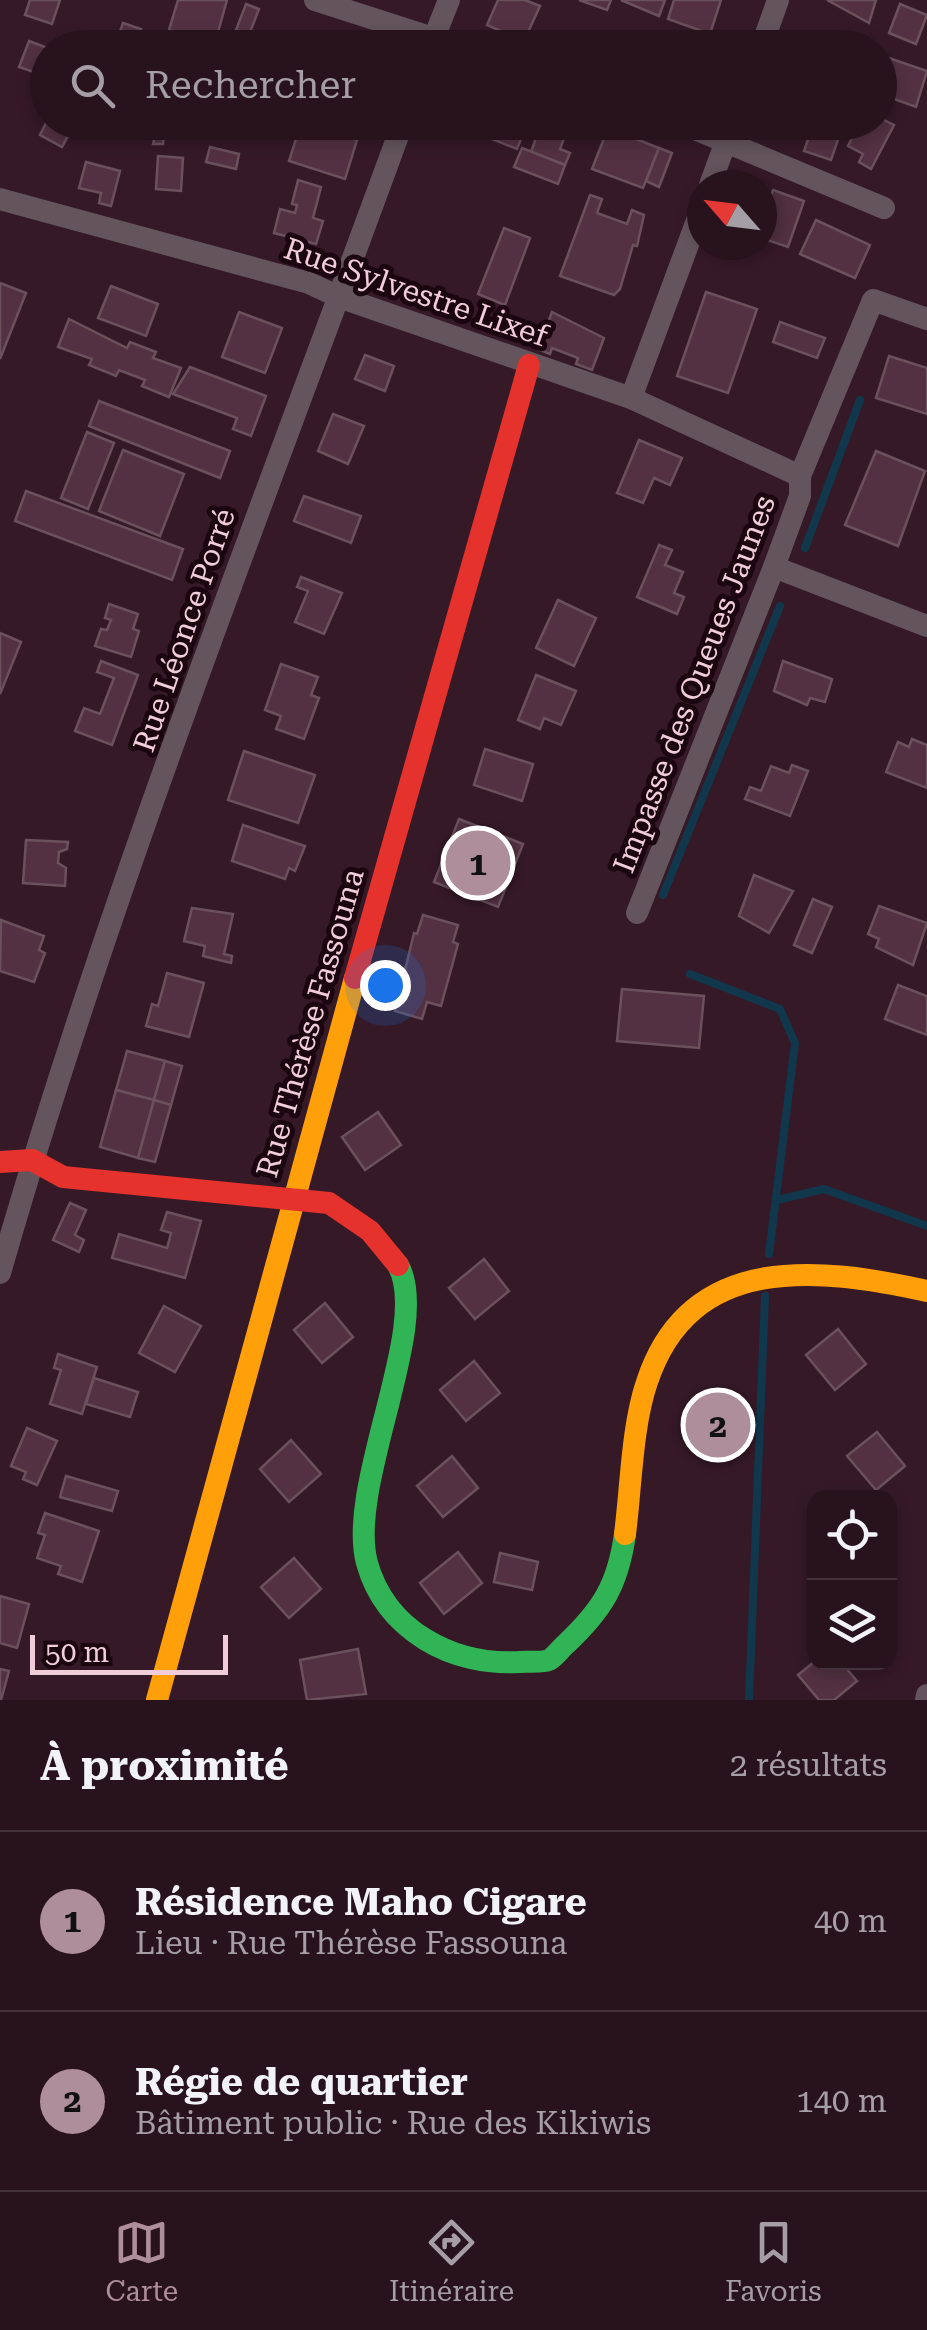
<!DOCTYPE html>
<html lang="fr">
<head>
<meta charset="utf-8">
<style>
  :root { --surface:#28131d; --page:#301c26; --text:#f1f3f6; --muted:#a59ea4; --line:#44323b; --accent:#af8e9b }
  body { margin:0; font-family:"Roboto Serif",serif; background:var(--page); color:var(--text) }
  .controls { position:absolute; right:30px; bottom:30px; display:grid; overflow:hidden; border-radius:20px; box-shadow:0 5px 15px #0003 }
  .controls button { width:90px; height:90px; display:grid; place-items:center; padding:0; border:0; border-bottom:2px solid var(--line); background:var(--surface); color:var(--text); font:50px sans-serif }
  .compass { position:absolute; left:687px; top:170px; width:90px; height:90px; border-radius:50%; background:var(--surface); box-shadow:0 5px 15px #0003; rotate:298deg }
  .scale { position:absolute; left:30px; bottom:25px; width:198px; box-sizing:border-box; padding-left:10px; border:5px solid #f1cdda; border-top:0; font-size:28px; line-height:35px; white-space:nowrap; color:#f1cdda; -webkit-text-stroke:8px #1b050e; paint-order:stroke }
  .you { position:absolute; left:385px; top:985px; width:35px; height:35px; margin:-25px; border:8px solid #fff; border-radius:50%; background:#1a73e8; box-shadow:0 0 0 15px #1a73e833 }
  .badge { display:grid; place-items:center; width:65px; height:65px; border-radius:50%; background:var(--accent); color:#111; font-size:32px; font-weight:700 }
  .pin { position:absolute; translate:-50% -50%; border:5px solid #fff; box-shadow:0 2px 10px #0006 }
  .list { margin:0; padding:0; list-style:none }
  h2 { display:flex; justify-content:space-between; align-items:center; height:130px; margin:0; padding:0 40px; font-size:42px }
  h2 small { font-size:32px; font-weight:400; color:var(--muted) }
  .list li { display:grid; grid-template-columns:65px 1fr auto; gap:30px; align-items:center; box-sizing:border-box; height:180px; padding:0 40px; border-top:2px solid var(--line) }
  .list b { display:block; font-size:38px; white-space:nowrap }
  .list p { margin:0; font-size:32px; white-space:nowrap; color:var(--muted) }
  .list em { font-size:32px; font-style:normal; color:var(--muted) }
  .icon { flex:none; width:55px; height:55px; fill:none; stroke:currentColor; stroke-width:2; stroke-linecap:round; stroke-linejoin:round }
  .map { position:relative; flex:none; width:927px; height:1700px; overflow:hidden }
  .search { position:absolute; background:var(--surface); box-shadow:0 5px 15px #0003; left:30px; right:30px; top:30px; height:110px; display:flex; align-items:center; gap:25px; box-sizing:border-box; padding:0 35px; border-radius:55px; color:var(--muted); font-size:38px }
  .sheet { height:490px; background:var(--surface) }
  nav { display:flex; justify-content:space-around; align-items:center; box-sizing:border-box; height:140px; border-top:2px solid var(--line); background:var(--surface); font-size:28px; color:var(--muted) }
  nav a { display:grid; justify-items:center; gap:5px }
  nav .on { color:var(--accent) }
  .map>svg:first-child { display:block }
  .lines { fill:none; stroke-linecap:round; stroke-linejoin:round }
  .stream { stroke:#11374d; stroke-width:8 }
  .building { fill:#533142; stroke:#6a515c; stroke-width:2.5 }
  .street { stroke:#64555c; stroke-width:22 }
  .fast { stroke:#30b455; stroke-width:22 }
  .slow { stroke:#ff9f0a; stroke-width:22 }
  .jam { stroke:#e5322d; stroke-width:22 }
  .labels { text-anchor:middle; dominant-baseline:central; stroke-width:10; stroke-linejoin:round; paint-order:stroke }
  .street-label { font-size:30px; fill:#f1cdda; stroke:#1b050e }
</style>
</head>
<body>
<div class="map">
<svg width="927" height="1700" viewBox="0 0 927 1700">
  <rect width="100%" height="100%" fill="#351927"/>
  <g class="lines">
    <g class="stream">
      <path d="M 805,548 L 860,400"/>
      <path d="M 663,895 L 780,606"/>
      <path d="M 690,974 L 780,1009 L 795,1043 L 769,1254"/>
      <path d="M 777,1200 L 824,1189 L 927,1226"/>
      <path d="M 749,1700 L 765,1296"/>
    </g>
  </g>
  <g class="building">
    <path d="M 30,0 L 60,0 L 52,24 L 25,15 Z"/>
    <path d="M 178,0 L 227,0 L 215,43 L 169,30 Z"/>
    <path d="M 498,0 L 525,0 L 540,6 L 524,41 L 487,25 Z"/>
    <path d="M 579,0 L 611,0 L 607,10 Z"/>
    <path d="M 621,0 L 665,0 L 659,16 Z"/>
    <path d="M 674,0 L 721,0 L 710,34 L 668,19 Z"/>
    <path d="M 827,0 L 876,0 L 869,23 Z"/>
    <path d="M 246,4 L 259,9 L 249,35 L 236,30 Z"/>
    <path d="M 900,4 L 927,15 L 916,44 L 889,33 Z"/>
    <path d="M 123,23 L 141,29 L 134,48 L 114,48 Z"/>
    <path d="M 29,41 L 48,48 L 48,77 L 19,67 Z"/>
    <path d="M 886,57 L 927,71 L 916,107 L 880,94 Z"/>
    <path d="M 880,118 L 894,125 L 871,169 L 859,162 L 863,154 L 848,146 L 860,122 L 880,122 Z"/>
    <path d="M 48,119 L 74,125 L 62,147 L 40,135 Z"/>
    <path d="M 158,122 L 165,122 L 163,144 L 153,144 Z"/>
    <path d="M 449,122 L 528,122 L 517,149 Z"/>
    <path d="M 787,122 L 844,122 L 831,160 L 804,151 L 811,131 Z"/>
    <path d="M 301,123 L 357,140 L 345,179 L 289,161 Z"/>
    <path d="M 540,126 L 565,136 L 560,149 L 570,153 L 565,165 L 531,152 Z"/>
    <path d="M 608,128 L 659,148 L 643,188 L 592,169 Z"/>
    <path d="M 210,147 L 239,154 L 236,169 L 206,162 Z"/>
    <path d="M 522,148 L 565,165 L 558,184 L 514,167 Z"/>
    <path d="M 659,148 L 672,153 L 659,187 L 646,181 Z"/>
    <path d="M 158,156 L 183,158 L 181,191 L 156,189 Z"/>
    <path d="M 86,162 L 120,171 L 111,206 L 99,203 L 101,193 L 79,188 Z"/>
    <path d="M 298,180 L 321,187 L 313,218 L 323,221 L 316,244 L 274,233 L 280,209 L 295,213 L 297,205 L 292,204 Z"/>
    <path d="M 773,190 L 804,201 L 788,247 L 767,240 L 774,220 L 763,217 Z"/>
    <path d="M 590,195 L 602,199 L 597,213 L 627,224 L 632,210 L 644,215 L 637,246 L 633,245 L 620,289 L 614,295 L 560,276 Z"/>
    <path d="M 816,220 L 870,245 L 855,278 L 800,254 Z"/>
    <path d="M 504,228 L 530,238 L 505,305 L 478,294 Z"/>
    <path d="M 0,283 L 26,293 L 0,359 Z"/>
    <path d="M 111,286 L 158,304 L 146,336 L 98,318 Z"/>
    <path d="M 706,292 L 757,309 L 728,393 L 677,376 Z"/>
    <path d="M 239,312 L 282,328 L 265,373 L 222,357 Z"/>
    <path d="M 552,312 L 604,338 L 592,370 L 576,364 L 578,358 L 552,348 L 550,354 L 538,349 Z"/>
    <path d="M 69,319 L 127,348 L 130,342 L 156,352 L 153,358 L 181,368 L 169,397 L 142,386 L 145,380 L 119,370 L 116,376 L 89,365 L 92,359 L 58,347 Z"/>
    <path d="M 780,322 L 825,338 L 817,358 L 773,342 Z"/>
    <path d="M 365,355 L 394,366 L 385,391 L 355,379 Z"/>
    <path d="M 889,356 L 927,368 L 927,414 L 876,398 Z"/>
    <path d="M 190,367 L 266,396 L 251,436 L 233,429 L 237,418 L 173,394 Z"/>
    <path d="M 99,401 L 230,451 L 220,478 L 89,426 Z"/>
    <path d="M 333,414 L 364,426 L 348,464 L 318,451 Z"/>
    <path d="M 87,432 L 114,443 L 88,509 L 61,498 Z"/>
    <path d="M 639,440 L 682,458 L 670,485 L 654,478 L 643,503 L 617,493 Z"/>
    <path d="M 123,450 L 184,474 L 160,536 L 99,511 Z"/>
    <path d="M 876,451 L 925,471 L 898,546 L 845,525 Z"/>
    <path d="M 26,491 L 183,549 L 172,580 L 15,521 Z"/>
    <path d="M 304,496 L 361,516 L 351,543 L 294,521 Z"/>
    <path d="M 659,545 L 672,550 L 665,565 L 683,572 L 674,593 L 684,597 L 677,614 L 637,597 Z"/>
    <path d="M 301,577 L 342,593 L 324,634 L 295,622 L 308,591 L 297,587 Z"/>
    <path d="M 558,600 L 596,618 L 574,666 L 536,648 Z"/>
    <path d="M 109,604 L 138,614 L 133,629 L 139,631 L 131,657 L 95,646 L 101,629 L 107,630 L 111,620 L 105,618 Z"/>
    <path d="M 0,633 L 21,642 L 0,694 Z"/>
    <path d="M 101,661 L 138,675 L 112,745 L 75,731 L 84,708 L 100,714 L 114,678 L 97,672 Z"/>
    <path d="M 783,661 L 832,679 L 825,702 L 810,698 L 807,705 L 774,691 Z"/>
    <path d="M 281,664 L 318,677 L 311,695 L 319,698 L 304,739 L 276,729 L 281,716 L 265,710 Z"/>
    <path d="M 536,675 L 576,691 L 561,725 L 544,718 L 540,729 L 518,720 Z"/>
    <path d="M 912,739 L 927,745 L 927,788 L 886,772 L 898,742 L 909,747 Z"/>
    <path d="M 485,749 L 533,764 L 522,801 L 474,785 Z"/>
    <path d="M 244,751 L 315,775 L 298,823 L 228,800 Z"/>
    <path d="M 792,765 L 808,771 L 790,816 L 745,799 L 750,787 L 761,791 L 771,766 L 789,773 Z"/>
    <path d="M 459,819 L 523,844 L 498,907 L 434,882 Z"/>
    <path d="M 243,825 L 305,846 L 295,871 L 289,868 L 285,879 L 232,861 Z"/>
    <path d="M 26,840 L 68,842 L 67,849 L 59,852 L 58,863 L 66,868 L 65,886 L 23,883 Z"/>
    <path d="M 754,875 L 793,891 L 769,933 L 739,916 Z"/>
    <path d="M 813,899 L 832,907 L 812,953 L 794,945 Z"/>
    <path d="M 879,906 L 927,923 L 913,965 L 876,947 L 879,939 L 868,934 Z"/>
    <path d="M 192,908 L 233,914 L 224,954 L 232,956 L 231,963 L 203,956 L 205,946 L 184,941 Z"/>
    <path d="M 423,915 L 458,925 L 453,942 L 458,944 L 441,1006 L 427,1002 L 422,1019 L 395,1011 L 414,933 L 417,934 Z"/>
    <path d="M 1,920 L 44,936 L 39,950 L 45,953 L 34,982 L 0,971 Z"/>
    <path d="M 167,973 L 204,983 L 189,1037 L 146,1026 L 152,1004 L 158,1006 Z"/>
    <path d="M 898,985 L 927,996 L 927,1035 L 885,1019 Z"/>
    <path d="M 622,989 L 704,996 L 699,1048 L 617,1041 Z"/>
    <path d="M 127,1051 L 165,1061 L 154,1100 L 116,1090 Z"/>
    <path d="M 165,1061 L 182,1066 L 171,1105 L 154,1100 Z"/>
    <path d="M 116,1090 L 154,1100 L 138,1158 L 100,1147 Z"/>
    <path d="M 154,1100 L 171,1105 L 155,1162 L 138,1158 Z"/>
    <path d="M 378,1112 L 401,1145 L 365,1170 L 342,1137 Z"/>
    <path d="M 70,1203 L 86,1210 L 75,1235 L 84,1240 L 79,1252 L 53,1240 Z"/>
    <path d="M 167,1212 L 201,1221 L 185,1278 L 112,1258 L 119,1234 L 167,1248 L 171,1233 L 161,1230 Z"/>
    <path d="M 484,1259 L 509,1291 L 475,1319 L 449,1288 Z"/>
    <path d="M 325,1303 L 353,1337 L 322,1363 L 294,1330 Z"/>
    <path d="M 164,1306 L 201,1326 L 175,1372 L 139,1353 Z"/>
    <path d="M 838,1329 L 866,1364 L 835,1390 L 806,1355 Z"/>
    <path d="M 58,1354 L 97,1367 L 82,1414 L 50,1404 L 61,1370 L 54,1368 Z"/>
    <path d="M 474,1361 L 500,1393 L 466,1421 L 440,1390 Z"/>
    <path d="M 94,1378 L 138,1392 L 130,1417 L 86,1404 Z"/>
    <path d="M 699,1416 L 740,1416 L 739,1455 L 698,1455 Z"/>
    <path d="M 27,1428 L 57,1441 L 37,1485 L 23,1479 L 26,1472 L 11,1466 Z"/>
    <path d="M 877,1432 L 905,1466 L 876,1490 L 847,1456 Z"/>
    <path d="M 291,1440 L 321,1474 L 289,1502 L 260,1469 Z"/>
    <path d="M 452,1456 L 478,1488 L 443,1517 L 417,1486 Z"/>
    <path d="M 66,1476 L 118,1491 L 112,1511 L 60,1497 Z"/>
    <path d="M 45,1513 L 99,1531 L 82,1582 L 58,1574 L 61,1566 L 37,1558 L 45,1535 L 38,1533 Z"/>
    <path d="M 458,1552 L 482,1583 L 444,1614 L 420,1583 Z"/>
    <path d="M 500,1553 L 538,1562 L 532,1590 L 494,1582 Z"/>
    <path d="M 294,1558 L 321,1589 L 289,1618 L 261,1587 Z"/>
    <path d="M 0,1596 L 29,1604 L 17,1648 L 0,1643 Z"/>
    <path d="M 358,1649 L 366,1694 L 307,1700 L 300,1660 Z"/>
    <path d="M 814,1662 L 841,1662 L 857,1681 L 834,1700 L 819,1700 L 798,1675 Z"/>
    <path d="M 0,1669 L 9,1671 L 1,1700 L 0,1700 Z"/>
  </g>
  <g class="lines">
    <g class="street">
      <path d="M 315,0 L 464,48"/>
      <path d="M 430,48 L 449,0"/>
      <path d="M 761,48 L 778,0"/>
      <path d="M 678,122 L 884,208"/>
      <path d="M 710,185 L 733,122"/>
      <path d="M 0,199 L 309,283 L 339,297 L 631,398 L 800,476"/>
      <path d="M 631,398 L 702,207"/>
      <path d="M 774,567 L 927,626"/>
      <path d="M 637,913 L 774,567 L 800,496 L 800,476 L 873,300 L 927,319"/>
      <path d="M 0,1273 C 112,882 264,504 403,122"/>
      <path d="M 926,1700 L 927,1695"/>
    </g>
    <path class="fast" d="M 398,1265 C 432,1326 346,1485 367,1563 C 386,1631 453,1666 519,1662 C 527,1661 542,1663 549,1660 C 555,1657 561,1648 566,1644 C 602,1610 618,1585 625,1534"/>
    <g class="slow">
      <path d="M 625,1534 C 631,1488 632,1425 647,1382 C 690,1252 818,1267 927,1291"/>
      <path d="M 157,1700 L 355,978"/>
    </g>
    <g class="jam">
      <path d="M 355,978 L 529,365"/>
      <path d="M 0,1162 L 32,1160 L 63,1177 L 329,1203 L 370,1231 L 398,1265"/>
    </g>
  </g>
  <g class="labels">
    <g class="street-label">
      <text transform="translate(416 292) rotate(19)">Rue Sylvestre Lixef</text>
      <text transform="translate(184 630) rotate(-71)">Rue Léonce Porré</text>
      <text transform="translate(694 684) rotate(-69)">Impasse des Queues Jaunes</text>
      <text transform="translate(310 1023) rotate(-74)">Rue Thérèse Fassouna</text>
    </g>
  </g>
</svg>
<div class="controls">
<button><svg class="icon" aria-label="locate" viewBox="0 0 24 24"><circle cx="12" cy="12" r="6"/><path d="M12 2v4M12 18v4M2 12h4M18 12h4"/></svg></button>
<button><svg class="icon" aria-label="layers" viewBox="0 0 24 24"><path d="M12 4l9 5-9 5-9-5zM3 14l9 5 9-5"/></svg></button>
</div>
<svg class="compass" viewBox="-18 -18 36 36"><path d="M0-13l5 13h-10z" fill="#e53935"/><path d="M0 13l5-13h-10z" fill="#a59ea4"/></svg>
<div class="scale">50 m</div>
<div class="you"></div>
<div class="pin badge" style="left:478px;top:863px">1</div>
<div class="pin badge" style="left:718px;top:1425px">2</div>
<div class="search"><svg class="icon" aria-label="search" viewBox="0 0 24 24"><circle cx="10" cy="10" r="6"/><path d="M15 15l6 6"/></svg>Rechercher</div>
</div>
<section class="sheet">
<h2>À proximité<small>2 résultats</small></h2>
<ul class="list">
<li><span class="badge">1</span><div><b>Résidence Maho Cigare</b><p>Lieu · Rue Thérèse Fassouna</p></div><em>40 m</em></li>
<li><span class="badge">2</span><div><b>Régie de quartier</b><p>Bâtiment public · Rue des Kikiwis</p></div><em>140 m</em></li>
</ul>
</section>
<nav>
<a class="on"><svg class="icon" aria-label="map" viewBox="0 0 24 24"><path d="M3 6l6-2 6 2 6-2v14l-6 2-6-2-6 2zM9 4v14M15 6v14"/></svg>Carte</a>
<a><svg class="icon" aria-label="directions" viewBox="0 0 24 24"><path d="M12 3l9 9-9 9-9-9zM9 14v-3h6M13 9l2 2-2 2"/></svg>Itinéraire</a>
<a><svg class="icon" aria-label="saved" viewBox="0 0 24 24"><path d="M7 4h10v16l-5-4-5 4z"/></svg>Favoris</a>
</nav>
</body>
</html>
